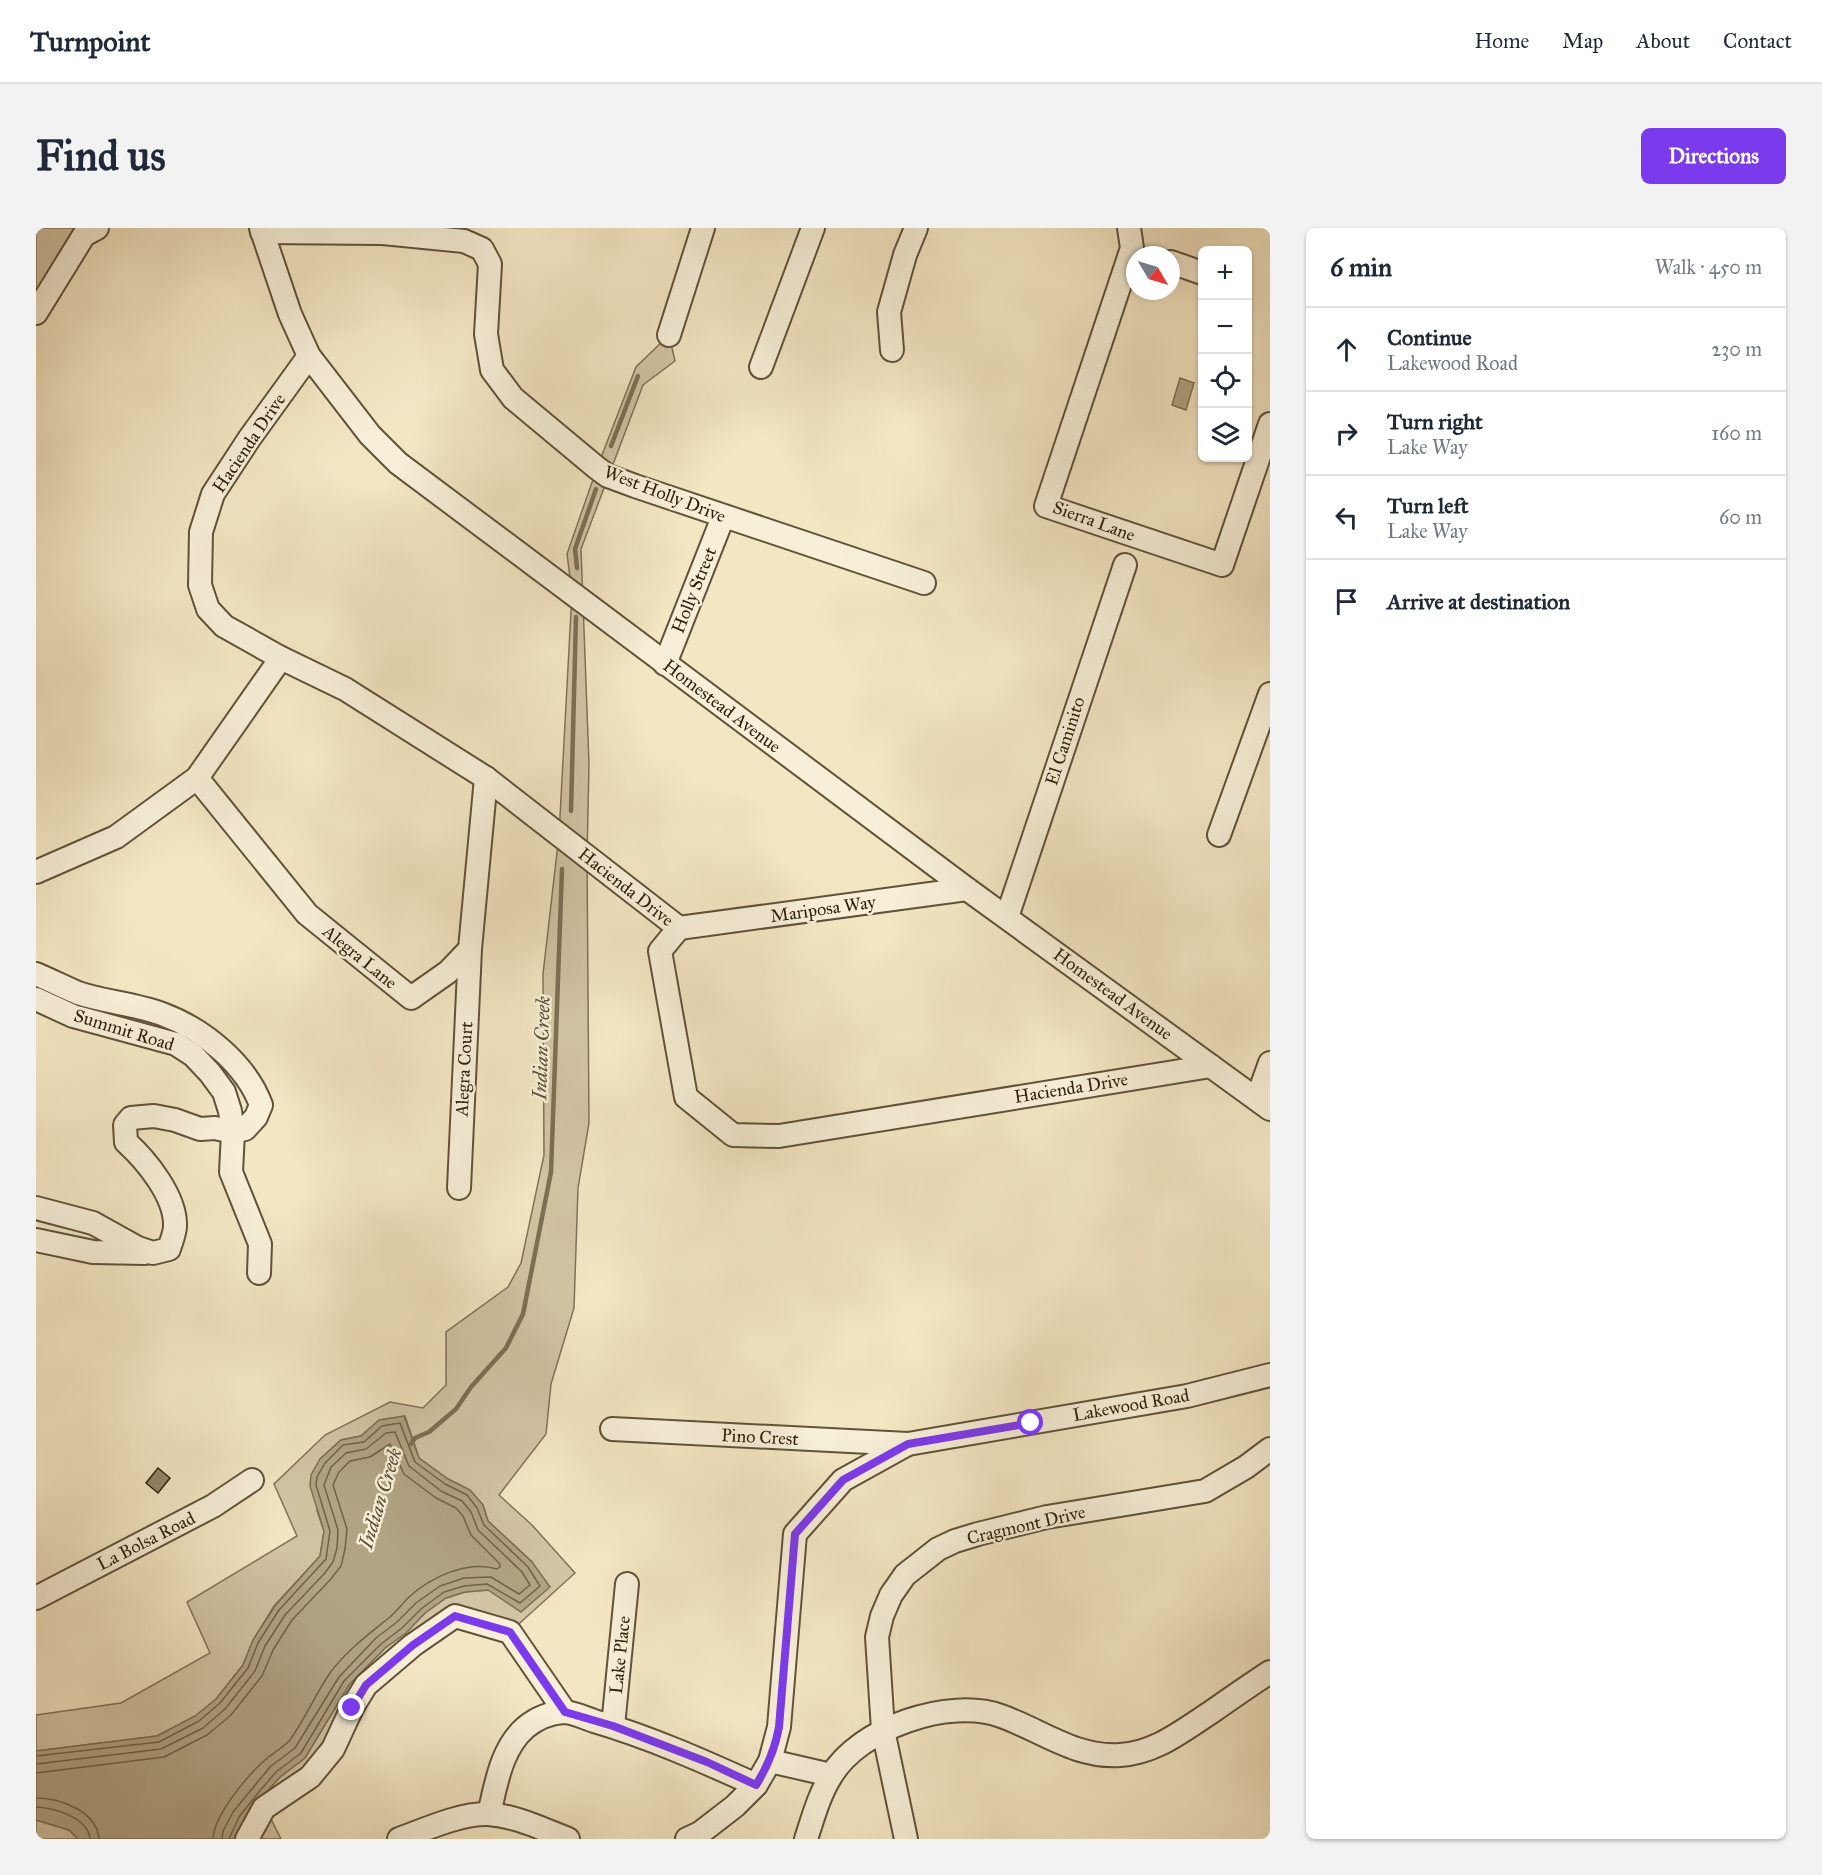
<!DOCTYPE html>
<html lang="en">
<head>
<meta charset="utf-8">
<style>
  :root { --surface:#fff; --page:#f2f2f3; --text:#1f2937; --muted:#747a83; --line:#e0e1e3; --accent:#7c3aed }
  body { margin:0; font-family:"IM FELL Great Primer",serif; background:var(--page); color:var(--text) }
  .controls { position:absolute; right:18px; top:18px; display:grid; overflow:hidden; border-radius:9px; box-shadow:0 2px 4px #0004 }
  .controls button { width:54px; height:54px; display:grid; place-items:center; padding:0; border:0; border-bottom:2px solid var(--line); background:var(--surface); color:var(--text); font:30px sans-serif }
  .compass { position:absolute; left:1090px; top:18px; width:54px; height:54px; border-radius:50%; background:var(--surface); box-shadow:0 2px 4px #0004; rotate:128deg }
  .stop { position:absolute; width:18px; height:18px; margin:-14px; border:4px solid #7c3aed; border-radius:50%; background:#fff }
  .stop.end { background:#7c3aed; border-color:#fff; box-shadow:0 2px 6px #0008 }
  .list { margin:0; padding:0; list-style:none }
  h2 { display:flex; justify-content:space-between; align-items:center; height:78px; margin:0; padding:0 24px; font-size:26px }
  h2 small { font-size:20px; font-weight:400; color:var(--muted) }
  .list li { display:grid; grid-template-columns:39px 1fr auto; gap:18px; align-items:center; box-sizing:border-box; height:84px; padding:0 24px; border-top:2px solid var(--line) }
  .list b { display:block; font-size:22px; white-space:nowrap }
  .list p { margin:0; font-size:20px; white-space:nowrap; color:var(--muted) }
  .list em { font-size:20px; font-style:normal; color:var(--muted) }
  .icon { flex:none; width:33px; height:33px; fill:none; stroke:currentColor; stroke-width:2; stroke-linecap:round; stroke-linejoin:round }
  .map { position:relative; flex:none; width:1234px; height:1611px; overflow:hidden; border-radius:9px }
  header { display:flex; align-items:center; gap:36px; box-sizing:border-box; height:84px; padding:0 30px; background:var(--surface); border-bottom:2px solid var(--line) }
  header strong { font-size:28px }
  nav { display:flex; gap:33px; margin-inline-start:auto; font-size:21px }
  .intro { display:flex; align-items:center; justify-content:space-between; box-sizing:border-box; height:144px; padding:0 36px }
  h1 { margin:0; font-size:42px }
  .button { padding:15px 27px; border-radius:9px; background:var(--accent); color:#fff; font-size:21px; font-weight:700 }
  main { display:flex; gap:36px; padding:0 36px }
  aside { flex:1; background:var(--surface); border-radius:9px; box-shadow:0 2px 4px #0004 }
  .map>svg:first-child { display:block }
  .green { fill:#d2c4a4; stroke:#817258; stroke-width:1.5 }
  .water { fill:#b1a384; stroke:#7d6f54; stroke-width:1.5 }
  .lines { fill:none; stroke-linecap:round; stroke-linejoin:round }
  .shore { stroke:#706248; stroke-width:1.5 }
  .stream { stroke:#7d6f54; stroke-width:4.5 }
  .building { fill:#95876b; stroke:#30200b; stroke-width:1.5 }
  .minor-casing { stroke:#615239; stroke-width:26 }
  .minor { stroke:#f7efd8; stroke-width:22 }
  .route { stroke:#7c3aed; stroke-width:8 }
  .labels { text-anchor:middle; dominant-baseline:central; stroke-width:5; stroke-linejoin:round; paint-order:stroke }
  .street-label { font-size:18px; fill:#30200b; stroke:#f7efd8 }
  .water-label { font-size:20px; font-style:italic; fill:#5d4e35; stroke:#f7efd8 }
</style>
</head>
<body>
<header>
<strong>Turnpoint</strong>
<nav><a>Home</a><a>Map</a><a>About</a><a>Contact</a></nav>
</header>
<div class="intro"><h1>Find us</h1><a class="button">Directions</a></div>
<main>
<div class="map">
<svg width="1234" height="1611" viewBox="0 0 1234 1611">
  <rect width="100%" height="100%" fill="#f3e6c3"/>
  <filter id="stains"><feTurbulence type="fractalNoise" baseFrequency=".00333" numOctaves="4"/><feColorMatrix values="0 0 0 0 .2 0 0 0 0 .09 0 0 0 0 .02 0 0 0 .5 -.17"/></filter>
  <radialGradient id="worn" r=".72"><stop offset=".6" stop-color="#630" stop-opacity="0"/><stop offset="1" stop-color="#630" stop-opacity=".3"/></radialGradient>
  <g class="green">
    <path d="M 0,0 L 45,0 L 0,73 Z"/>
    <path d="M 633,107 L 639,133 L 607,157 L 545,321 L 553,536 L 551,629 L 553,895 L 542,960 L 538,1080 L 515,1156 L 510,1206 L 463,1267 L 496,1297 L 539,1345 L 474,1404 L 419,1388 L 330,1457 L 297,1521 L 229,1579 L 245,1611 L 198,1611 L 208,1592 L 226,1569 L 244,1549 L 269,1530 L 313,1457 L 349,1420 L 370,1405 L 389,1385 L 410,1370 L 429,1364 L 452,1362 L 496,1334 L 452,1293 L 447,1277 L 434,1262 L 412,1251 L 383,1230 L 369,1188 L 344,1192 L 325,1208 L 305,1212 L 284,1231 L 281,1283 L 288,1303 L 284,1328 L 238,1378 L 217,1412 L 207,1437 L 180,1471 L 160,1488 L 121,1508 L 0,1523 L 0,1487 L 85,1475 L 174,1425 L 151,1374 L 261,1308 L 238,1256 L 289,1207 L 354,1174 L 387,1180 L 410,1157 L 410,1104 L 472,1059 L 485,1035 L 508,927 L 507,746 L 523,607 L 536,365 L 531,326 L 561,240 L 600,139 Z"/>
    <path d="M 0,1592 L 33,1602 L 42,1611 L 0,1611 Z"/>
  </g>
  <g class="water">
    <path d="M 1144,150 L 1158,155 L 1150,182 L 1136,177 Z"/>
    <path d="M 368,1188 L 383,1230 L 412,1251 L 434,1262 L 447,1277 L 452,1293 L 496,1334 L 514,1359 L 485,1384 L 452,1362 L 429,1364 L 410,1370 L 389,1385 L 370,1405 L 349,1420 L 313,1457 L 269,1530 L 244,1549 L 226,1569 L 208,1592 L 198,1611 L 42,1611 L 33,1602 L 0,1592 L 0,1523 L 121,1508 L 159,1488 L 180,1471 L 207,1437 L 217,1412 L 239,1378 L 284,1328 L 288,1303 L 274,1258 L 275,1247 L 284,1231 L 305,1212 L 325,1208 L 343,1192 Z"/>
  </g>
  <g class="lines">
    <g class="shore">
      <path d="M 0,1528 L 123,1514 L 163,1493 L 184,1475 L 212,1440 L 222,1415 L 243,1382 L 290,1331 L 294,1303 L 280,1257 L 281,1249 L 289,1235 L 307,1217 L 328,1214 L 346,1198 L 364,1195 L 379,1234 L 409,1256 L 431,1267 L 441,1280 L 448,1297 L 492,1339 L 504,1358 L 484,1375 L 451,1356 L 428,1358 L 408,1364 L 385,1381 L 366,1400 L 345,1416 L 308,1453 L 265,1525 L 240,1544 L 222,1565 L 203,1589 L 193,1611"/>
      <path d="M 0,1536 L 125,1521 L 167,1500 L 189,1481 L 219,1443 L 229,1418 L 249,1387 L 288,1346 L 297,1334 L 301,1320 L 302,1302 L 288,1257 L 295,1239 L 310,1225 L 330,1221 L 350,1205 L 359,1204 L 373,1238 L 405,1263 L 426,1273 L 435,1284 L 442,1302 L 486,1344 L 494,1357 L 483,1366 L 455,1349 L 428,1350 L 404,1358 L 380,1375 L 361,1394 L 340,1410 L 303,1449 L 259,1520 L 234,1539 L 197,1584 L 187,1603 L 186,1611"/>
      <path d="M 0,1545 L 128,1529 L 171,1507 L 195,1487 L 226,1448 L 237,1422 L 256,1392 L 294,1352 L 305,1338 L 309,1321 L 311,1301 L 297,1257 L 303,1244 L 314,1233 L 334,1229 L 354,1216 L 368,1246 L 400,1270 L 420,1280 L 427,1288 L 435,1307 L 464,1336 L 464,1339 L 461,1341 C 431,1332 395,1349 373,1369 C 366,1376 361,1383 354,1389 C 333,1406 310,1423 294,1445 C 279,1467 269,1491 254,1512 C 247,1520 236,1525 229,1532 C 211,1548 178,1587 177,1611"/>
      <path d="M 0,1570 C 24,1570 61,1583 63,1611"/>
      <path d="M 0,1579 C 18,1580 52,1589 54,1611"/>
    </g>
    <g class="stream">
      <path d="M 575,218 L 602,148"/>
      <path d="M 541,340 L 539,321 L 560,261"/>
      <path d="M 535,583 L 540,389"/>
      <path d="M 375,1216 L 379,1210 L 393,1204 L 420,1181 L 435,1159 L 470,1120 L 487,1086 L 515,944 L 526,641"/>
    </g>
  </g>
  <path class="building" d="M 122,1240 L 134,1250 L 122,1265 L 110,1255 Z"/>
  <g class="lines">
    <g class="minor-casing">
      <g id="minor">
        <path d="M 225,0 L 254,86 L 273,128 L 334,207 L 362,235 L 931,661 L 1234,881"/>
        <path d="M 1093,0 L 1096,20 L 1010,278 L 1186,337 L 1234,196"/>
        <path d="M 226,4 L 347,5 L 428,13 L 446,21 L 454,36 L 450,106 L 456,142 L 477,170 L 561,240 L 572,248 L 599,258 L 888,355"/>
        <path d="M 1135,34 L 1166,45"/>
        <path d="M 0,85 L 48,7 L 61,0"/>
        <path d="M 633,107 L 667,0"/>
        <path d="M 856,122 L 853,84 L 869,27 L 880,0"/>
        <path d="M 273,128 L 213,211 L 177,266 L 165,304 L 164,357 L 172,381 L 188,398 L 245,430 L 309,461 L 450,550 L 643,700 L 624,723 L 650,869 L 697,907 L 743,908 L 1175,838"/>
        <path d="M 725,139 L 777,0"/>
        <path d="M 629,436 L 687,289"/>
        <path d="M 161,550 L 271,686 L 375,770 L 412,744 L 434,721"/>
        <path d="M 1183,607 L 1234,466"/>
        <path d="M 0,644 L 80,609 L 161,550 L 245,430"/>
        <path d="M 971,689 L 1089,337"/>
        <path d="M 643,700 L 931,661"/>
        <path d="M 0,746 C 14,752 28,759 42,765 C 69,774 99,776 126,786 C 167,801 210,836 225,877 L 220,889 L 209,901 L 197,904 L 179,900 L 164,901 L 139,892 L 118,888 L 95,890 L 89,897 L 90,914 C 111,933 140,969 139,998 C 139,1005 135,1014 133,1021 L 117,1025 L 102,1020 L 57,995 L 0,980"/>
        <path d="M 0,771 L 37,788 L 140,816 L 157,827 L 174,845 L 188,864 L 194,883 L 197,904 L 195,944 L 224,1016 L 223,1045"/>
        <path d="M 1221,871 L 1234,835"/>
        <path d="M 423,960 L 434,721 L 450,550"/>
        <path d="M 0,1012 L 57,1024 L 109,1025"/>
        <path d="M 576,1201 L 872,1216"/>
        <path d="M 0,1370 L 177,1278 L 216,1252"/>
        <path d="M 577,1498 L 591,1356"/>
        <path d="M 734,1533 L 795,1547"/>
        <path d="M 453,1586 C 460,1557 465,1520 490,1499 C 500,1491 514,1485 527,1484 C 537,1484 549,1490 558,1493 C 613,1509 667,1533 720,1557"/>
        <path d="M 211,1611 L 228,1580 L 274,1549 L 297,1521 L 316,1480 L 330,1457 L 377,1417 L 419,1388 L 474,1404 L 529,1484"/>
        <path d="M 363,1611 C 388,1602 425,1585 452,1586 C 481,1588 506,1601 532,1611"/>
        <path d="M 651,1611 L 664,1605 L 699,1578 L 720,1557 L 734,1533 L 743,1499 L 759,1306 L 807,1252 L 872,1216 L 1151,1168 L 1234,1147"/>
        <path d="M 770,1611 C 777,1590 783,1567 795,1548 C 823,1500 913,1469 965,1488 C 1005,1502 1039,1530 1084,1527 C 1119,1525 1146,1503 1174,1485 C 1194,1471 1214,1457 1234,1444"/>
        <path d="M 870,1611 L 847,1502 L 841,1409 L 846,1388 L 855,1367 L 869,1347 L 902,1321 L 919,1313 L 942,1306 L 1011,1289 L 1169,1263 L 1210,1239 L 1234,1221"/>
      </g>
    </g>
    <use href="#minor" class="minor"/>
  </g>
  <g class="lines">
    <path class="route" d="M 316,1480 L 330,1457 L 377,1417 L 419,1388 L 474,1404 L 529,1484 L 577,1498 L 671,1534 L 720,1557 C 732,1538 739,1521 743,1499 L 759,1306 L 807,1252 L 872,1216 L 995,1195"/>
  </g>
  <g class="labels">
    <g class="street-label">
      <text transform="translate(213 215) rotate(-56)">Hacienda Drive</text>
      <text transform="translate(629 266) rotate(21)">West Holly Drive</text>
      <text transform="translate(1058 293) rotate(20)">Sierra Lane</text>
      <text transform="translate(658 362) rotate(-68)">Holly Street</text>
      <text transform="translate(686 478) rotate(37)">Homestead Avenue</text>
      <text transform="translate(1029 513) rotate(-72)">El Caminito</text>
      <text transform="translate(590 659) rotate(38)">Hacienda Drive</text>
      <text transform="translate(787 681) rotate(-8)">Mariposa Way</text>
      <text transform="translate(324 729) rotate(39)">Alegra Lane</text>
      <text transform="translate(1077 766) rotate(36)">Homestead Avenue</text>
      <text transform="translate(88 802) rotate(17)">Summit Road</text>
      <text transform="translate(428 841) rotate(-87)">Alegra Court</text>
      <text transform="translate(1035 860) rotate(-9)">Hacienda Drive</text>
      <text transform="translate(1095 1177) rotate(-10)">Lakewood Road</text>
      <text transform="translate(724 1209) rotate(3)">Pino Crest</text>
      <text transform="translate(990 1297) rotate(-13)">Cragmont Drive</text>
      <text transform="translate(110 1313) rotate(-27)">La Bolsa Road</text>
      <text transform="translate(584 1427) rotate(-84)">Lake Place</text>
    </g>
    <g class="water-label">
      <text transform="translate(505 820) rotate(-88)">Indian Creek</text>
      <text transform="translate(344 1270) rotate(-73)">Indian Creek</text>
    </g>
  </g>
  <rect width="100%" height="100%" filter="url(#stains)"/>
  <rect width="100%" height="100%" fill="url(#worn)"/>
</svg>
<div class="controls">
<button>+</button>
<button>−</button>
<button><svg class="icon" aria-label="locate" viewBox="0 0 24 24"><circle cx="12" cy="12" r="6"/><path d="M12 2v4M12 18v4M2 12h4M18 12h4"/></svg></button>
<button><svg class="icon" aria-label="layers" viewBox="0 0 24 24"><path d="M12 4l9 5-9 5-9-5zM3 14l9 5 9-5"/></svg></button>
</div>
<svg class="compass" viewBox="-18 -18 36 36"><path d="M0-13l5 13h-10z" fill="#e53935"/><path d="M0 13l5-13h-10z" fill="#747a83"/></svg>
<div class="stop" style="left:995px;top:1195px"></div>
<div class="stop end" style="left:316px;top:1480px"></div>
</div>
<aside>
<h2>6 min<small>Walk · 450 m</small></h2>
<ul class="list">
<li><svg class="icon" aria-label="ahead" viewBox="0 0 24 24"><path d="M12 20V5M6 11l6-6 6 6"/></svg><div><b>Continue</b><p>Lakewood Road</p></div><em>230 m</em></li>
<li><svg class="icon" aria-label="right" viewBox="0 0 24 24"><path d="M7 20v-9h11M14 6l5 5-5 5"/></svg><div><b>Turn right</b><p>Lake Way</p></div><em>160 m</em></li>
<li><svg class="icon" aria-label="left" viewBox="0 0 24 24"><path d="M17 20v-9H6M10 6l-5 5 5 5"/></svg><div><b>Turn left</b><p>Lake Way</p></div><em>60 m</em></li>
<li><svg class="icon" aria-label="arrive" viewBox="0 0 24 24"><path d="M6 21V4h12l-3 4 3 4H6"/></svg><div><b>Arrive at destination</b></div></li>
</ul>
</aside>
</main>
</body>
</html>
